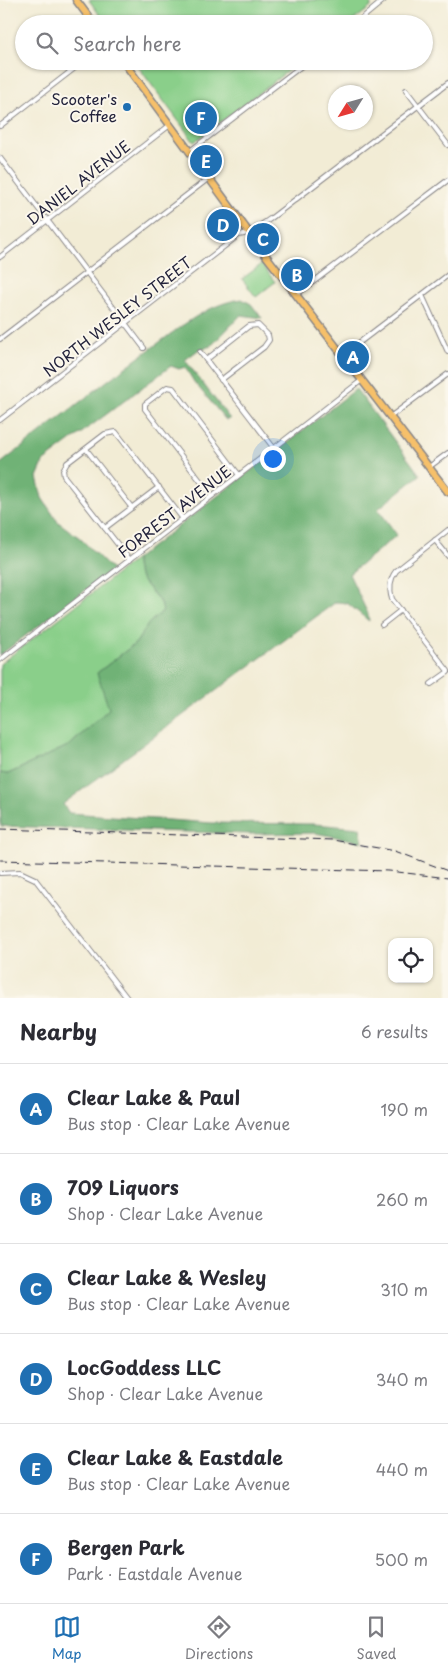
<!DOCTYPE html>
<html lang="en">
<head>
<meta charset="utf-8">
<style>
  :root { --surface:#fff; --page:#f2f2f3; --text:#2b2b33; --muted:#7c7c81; --line:#e1e1e2; --accent:#1f6fb2 }
  body { margin:0; font-family:"Playpen Sans",sans-serif; background:var(--page); color:var(--text) }
  .controls { position:absolute; right:15px; bottom:15px; display:grid; overflow:hidden; border-radius:10px; box-shadow:0 1px 4px #0004 }
  .controls button { width:45px; height:45px; display:grid; place-items:center; padding:0; border:0; border-bottom:1px solid var(--line); background:var(--surface); color:var(--text); font:25px sans-serif }
  .compass { position:absolute; left:328px; top:85px; width:45px; height:45px; border-radius:50%; background:var(--surface); box-shadow:0 1px 4px #0004; rotate:233deg }
  .you { position:absolute; left:272px; top:458px; width:18px; height:18px; margin:-12px; border:4px solid #fff; border-radius:50%; background:#1a73e8; box-shadow:0 0 0 8px #1a73e833 }
  .badge { display:grid; place-items:center; width:32px; height:32px; border-radius:50%; background:var(--accent); color:#fff; font-size:16px; font-weight:700 }
  .pin { position:absolute; translate:-50% -50%; border:2px solid #fff; box-shadow:0 1px 5px #0006 }
  .list { margin:0; padding:0; list-style:none }
  h2 { display:flex; justify-content:space-between; align-items:center; height:65px; margin:0; padding:0 20px; font-size:21px }
  h2 small { font-size:16px; font-weight:400; color:var(--muted) }
  .list li { display:grid; grid-template-columns:32px 1fr auto; gap:15px; align-items:center; box-sizing:border-box; height:90px; padding:0 20px; border-top:1px solid var(--line) }
  .list b { display:block; font-size:19px; white-space:nowrap }
  .list p { margin:0; font-size:16px; white-space:nowrap; color:var(--muted) }
  .list em { font-size:16px; font-style:normal; color:var(--muted) }
  .icon { flex:none; width:28px; height:28px; fill:none; stroke:currentColor; stroke-width:2; stroke-linecap:round; stroke-linejoin:round }
  .map { position:relative; flex:none; width:448px; height:998px; overflow:hidden }
  .search { position:absolute; background:var(--surface); box-shadow:0 1px 4px #0004; left:15px; right:15px; top:15px; height:55px; display:flex; align-items:center; gap:12px; box-sizing:border-box; padding:0 18px; border-radius:28px; color:var(--muted); font-size:19px }
  .sheet { height:605px; background:var(--surface) }
  nav { display:flex; justify-content:space-around; align-items:center; box-sizing:border-box; height:70px; border-top:1px solid var(--line); background:var(--surface); font-size:14px; color:var(--muted) }
  nav a { display:grid; justify-items:center; gap:2px }
  nav .on { color:var(--accent) }
  .map>svg:first-child { display:block }
  .green { fill:#8acf8a; stroke:#567862 }
  .forest { fill:#6fb276; stroke:#486a58 }
  .lines { fill:none; stroke-linecap:round; stroke-linejoin:round }
  .minor-casing { stroke:#8a8788; stroke-width:6 }
  .primary-casing { stroke:#8a8788; stroke-width:9 }
  .minor { stroke:#fff; stroke-width:4 }
  .primary { stroke:#f6c06b; stroke-width:6 }
  .rail { stroke:#22223b; stroke-width:1; stroke-dasharray:8 4; stroke-linecap:butt }
  .poi-dot { fill:#1f6fb2; stroke:#fbf7ec; stroke-width:2 }
  .labels { text-anchor:middle; dominant-baseline:central; stroke-width:4; stroke-linejoin:round; paint-order:stroke }
  .poi-label { font-size:15px; fill:#22223b; stroke:#fbf7ec; text-anchor:end }
  .street-label { font-size:15px; fill:#22223b; stroke:#fbf7ec }
</style>
</head>
<body>
<div class="map">
<svg width="448" height="998" viewBox="0 0 448 998">
  <rect width="100%" height="100%" fill="#fbf7ec"/>
  <filter id="ink" filterUnits="userSpaceOnUse"><feTurbulence type="fractalNoise" baseFrequency=".02" numOctaves="2"/><feDisplacementMap in="SourceGraphic" scale="10" xChannelSelector="R" yChannelSelector="G"/><feConvolveMatrix kernelMatrix="1 2 1 2 8 2 1 2 1" color-interpolation-filters="sRGB"/></filter>
  <filter id="wash" filterUnits="userSpaceOnUse"><feTurbulence type="fractalNoise" baseFrequency=".0096" numOctaves="4" result="noise"/><feDisplacementMap in="SourceGraphic" scale="20" xChannelSelector="R" yChannelSelector="G"/><feGaussianBlur stdDeviation="1.12" result="paint"/><feColorMatrix in="noise" values="0 0 0 0 0 0 0 0 0 0 0 0 0 0 0 0 0 1.4 0 .05"/><feComposite in="paint" operator="in"/></filter>
  <g filter="url(#wash)">
    <rect width="100%" height="100%" fill="#f2ecd5"/>
    <g class="green">
      <path d="M 89,0 L 370,0 L 371,7 L 349,24 L 106,24 Z"/>
      <path d="M 134,61 L 301,61 L 194,142 Z"/>
      <path d="M 262,264 L 275,282 L 256,297 L 242,279 Z"/>
      <path d="M 136,559 C 134,583 158,591 163,611 L 149,623 L 136,643 L 97,673 L 110,708 L 70,745 L 8,774 L 0,773 L 0,664 Z"/>
    </g>
    <g class="forest">
      <path d="M 242,299 L 251,304 L 262,318 L 241,315 L 211,346 L 198,350 L 185,360 L 230,419 L 226,420 L 194,382 L 185,367 L 179,369 L 171,366 L 44,461 L 37,477 L 42,498 L 58,522 L 80,538 L 112,570 L 0,655 L 0,464 C 49,427 96,388 146,352 C 176,331 205,304 242,299 Z"/>
      <path d="M 356,389 L 420,475 L 378,509 L 397,535 L 349,574 L 368,614 L 369,621 L 347,603 L 336,602 L 63,804 L 69,813 L 212,823 L 314,824 L 360,828 L 363,842 L 315,833 L 249,834 L 1,826 L 0,773 L 8,774 L 70,745 L 109,709 L 97,673 L 136,643 L 149,623 L 163,611 C 159,591 134,583 136,559 Z"/>
    </g>
  </g>
  <g filter="url(#ink)">
    <g class="lines">
      <g class="minor-casing">
        <g id="minor">
          <path d="M 355,24 L 384,0"/>
          <path d="M 406,90 L 448,145"/>
          <path d="M 0,126 L 84,61"/>
          <path d="M 190,151 L 308,61"/>
          <path d="M 0,158 L 144,348"/>
          <path d="M 0,257 L 170,125"/>
          <path d="M 296,295 L 448,180"/>
          <path d="M 422,295 L 448,352"/>
          <path d="M 0,339 L 209,178"/>
          <path d="M 200,352 L 273,447"/>
          <path d="M 343,355 L 448,275"/>
          <path d="M 206,360 L 249,326 L 258,325 L 268,335 L 269,340 L 264,347 L 221,380"/>
          <path d="M 390,417 L 448,374"/>
          <path d="M 0,420 L 239,235 L 249,233 L 270,219 L 448,83"/>
          <path d="M 86,449 L 132,508"/>
          <path d="M 429,467 L 448,453"/>
          <path d="M 212,496 L 145,409 L 145,404 L 167,387 L 173,388 L 239,475"/>
          <path d="M 105,528 L 159,487"/>
          <path d="M 448,530 L 396,571 C 389,580 389,589 392,599 L 448,671"/>
          <path d="M 435,540 L 448,556"/>
          <path d="M 130,560 L 64,476 L 63,470 L 67,463 L 105,434 L 116,432 L 183,519"/>
          <path d="M 382,625 L 401,610"/>
          <path d="M 0,660 L 362,380"/>
          <path d="M 431,684 L 448,672"/>
          <path d="M 0,873 L 20,872 L 35,879 L 127,998"/>
        </g>
      </g>
      <g class="primary-casing">
        <g id="primary">
          <path d="M 76,0 L 94,24"/>
          <path d="M 123,61 L 267,257 L 448,492"/>
        </g>
      </g>
      <use href="#minor" class="minor"/>
      <use href="#primary" class="primary"/>
      <g class="rail">
        <path d="M 0,829 L 333,840 L 395,851 L 448,871"/>
        <path d="M 0,860 L 389,871 L 448,878"/>
      </g>
    </g>
  </g>
  <circle class="poi-dot" cx="127" cy="107" r="5"/>
  <g class="labels">
    <g class="poi-label">
      <text x="117" y="98">Scooter's<tspan x="117" dy="17">Coffee</tspan></text>
    </g>
    <g class="street-label">
      <text transform="translate(78 182) rotate(-38)">DANIEL AVENUE</text>
      <text transform="translate(117 316) rotate(-38)">NORTH WESLEY STREET</text>
      <text transform="translate(174 511) rotate(-38)">FORREST AVENUE</text>
    </g>
  </g>
</svg>
<div class="controls">
<button><svg class="icon" aria-label="locate" viewBox="0 0 24 24"><circle cx="12" cy="12" r="6"/><path d="M12 2v4M12 18v4M2 12h4M18 12h4"/></svg></button>
</div>
<svg class="compass" viewBox="-18 -18 36 36"><path d="M0-13l5 13h-10z" fill="#e53935"/><path d="M0 13l5-13h-10z" fill="#7c7c81"/></svg>
<div class="you"></div>
<div class="pin badge" style="left:353px;top:357px">A</div>
<div class="pin badge" style="left:297px;top:275px">B</div>
<div class="pin badge" style="left:263px;top:239px">C</div>
<div class="pin badge" style="left:223px;top:225px">D</div>
<div class="pin badge" style="left:206px;top:161px">E</div>
<div class="pin badge" style="left:201px;top:118px">F</div>
<div class="search"><svg class="icon" aria-label="search" viewBox="0 0 24 24"><circle cx="10" cy="10" r="6"/><path d="M15 15l6 6"/></svg>Search here</div>
</div>
<section class="sheet">
<h2>Nearby<small>6 results</small></h2>
<ul class="list">
<li><span class="badge">A</span><div><b>Clear Lake &amp; Paul</b><p>Bus stop · Clear Lake Avenue</p></div><em>190 m</em></li>
<li><span class="badge">B</span><div><b>709 Liquors</b><p>Shop · Clear Lake Avenue</p></div><em>260 m</em></li>
<li><span class="badge">C</span><div><b>Clear Lake &amp; Wesley</b><p>Bus stop · Clear Lake Avenue</p></div><em>310 m</em></li>
<li><span class="badge">D</span><div><b>LocGoddess LLC</b><p>Shop · Clear Lake Avenue</p></div><em>340 m</em></li>
<li><span class="badge">E</span><div><b>Clear Lake &amp; Eastdale</b><p>Bus stop · Clear Lake Avenue</p></div><em>440 m</em></li>
<li><span class="badge">F</span><div><b>Bergen Park</b><p>Park · Eastdale Avenue</p></div><em>500 m</em></li>
</ul>
</section>
<nav>
<a class="on"><svg class="icon" aria-label="map" viewBox="0 0 24 24"><path d="M3 6l6-2 6 2 6-2v14l-6 2-6-2-6 2zM9 4v14M15 6v14"/></svg>Map</a>
<a><svg class="icon" aria-label="directions" viewBox="0 0 24 24"><path d="M12 3l9 9-9 9-9-9zM9 14v-3h6M13 9l2 2-2 2"/></svg>Directions</a>
<a><svg class="icon" aria-label="saved" viewBox="0 0 24 24"><path d="M7 4h10v16l-5-4-5 4z"/></svg>Saved</a>
</nav>
</body>
</html>
